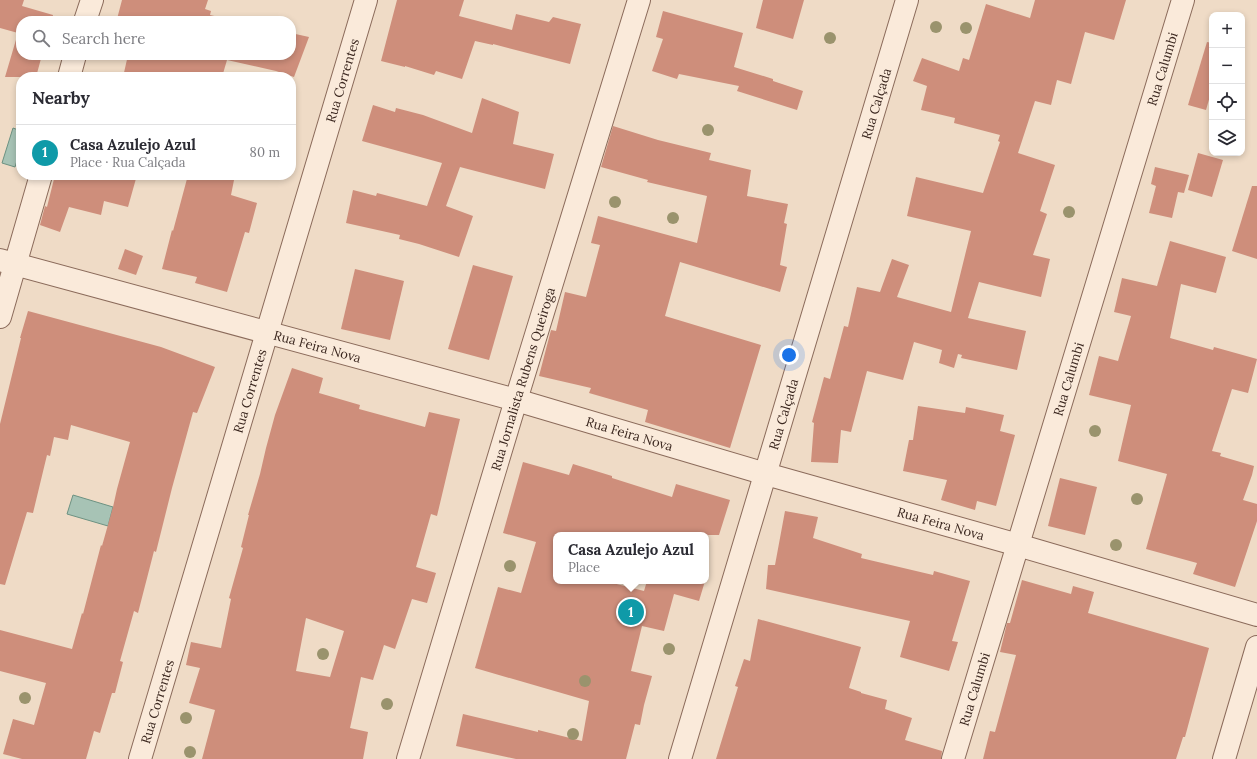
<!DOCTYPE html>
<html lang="en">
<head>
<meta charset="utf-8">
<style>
  :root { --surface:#fff; --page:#f2f2f3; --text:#2b2b33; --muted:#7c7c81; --line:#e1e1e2; --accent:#ea580c }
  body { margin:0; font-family:Lora,serif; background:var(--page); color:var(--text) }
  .controls { position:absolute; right:12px; top:12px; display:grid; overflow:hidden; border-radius:8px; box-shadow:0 2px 6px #0003 }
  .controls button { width:36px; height:36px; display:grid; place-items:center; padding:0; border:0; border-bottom:1px solid var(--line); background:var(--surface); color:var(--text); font:20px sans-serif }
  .you { position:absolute; left:789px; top:355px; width:14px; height:14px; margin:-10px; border:3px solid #fff; border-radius:50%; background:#1a73e8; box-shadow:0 0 0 6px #1a73e833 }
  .badge { display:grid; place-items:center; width:26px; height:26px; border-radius:50%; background:var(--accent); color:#fff; font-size:13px; font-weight:700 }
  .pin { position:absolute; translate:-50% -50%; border:2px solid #fff; box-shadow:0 1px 4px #0006 }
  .popup { position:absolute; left:553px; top:532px; width:156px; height:52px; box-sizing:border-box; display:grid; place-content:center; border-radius:8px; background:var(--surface); filter:drop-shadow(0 1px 3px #0005); font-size:13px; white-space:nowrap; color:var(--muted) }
  .popup b { font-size:15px; color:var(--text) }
  .popup::after { content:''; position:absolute; left:50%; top:100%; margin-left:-8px; border:8px solid transparent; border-top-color:var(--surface) }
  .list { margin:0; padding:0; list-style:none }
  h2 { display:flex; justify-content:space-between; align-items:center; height:52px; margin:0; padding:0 16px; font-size:17px }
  h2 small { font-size:13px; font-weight:400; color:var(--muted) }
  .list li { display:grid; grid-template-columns:26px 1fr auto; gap:12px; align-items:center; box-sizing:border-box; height:56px; padding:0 16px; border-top:1px solid var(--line) }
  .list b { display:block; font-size:15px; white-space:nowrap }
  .list p { margin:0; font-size:13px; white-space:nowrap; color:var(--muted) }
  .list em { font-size:13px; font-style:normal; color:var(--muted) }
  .icon { flex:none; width:22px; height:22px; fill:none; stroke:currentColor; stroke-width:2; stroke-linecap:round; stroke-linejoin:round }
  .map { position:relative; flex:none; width:1257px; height:759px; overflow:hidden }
  .search { position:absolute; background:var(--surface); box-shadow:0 2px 6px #0003; left:16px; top:16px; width:280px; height:44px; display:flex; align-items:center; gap:10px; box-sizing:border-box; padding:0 14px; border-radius:16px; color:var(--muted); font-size:15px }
  .panel { position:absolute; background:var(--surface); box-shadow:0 2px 6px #0003; left:16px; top:72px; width:280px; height:108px; border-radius:16px }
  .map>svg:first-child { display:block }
  .water { fill:#a7c3b5; stroke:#6d9282 }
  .building { fill:#ce8e7b; fill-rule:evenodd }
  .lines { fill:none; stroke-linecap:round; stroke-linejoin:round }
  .minor-casing { stroke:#8b6b5b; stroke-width:24 }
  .minor { stroke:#faeada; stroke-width:22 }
  .tree { fill:#9a936d }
  .labels { text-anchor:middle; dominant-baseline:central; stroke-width:3; stroke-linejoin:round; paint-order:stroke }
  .street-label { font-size:13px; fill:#3b271f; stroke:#f6e7d6 }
</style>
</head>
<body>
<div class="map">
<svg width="1257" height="759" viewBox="0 0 1257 759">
  <rect width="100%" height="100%" fill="#efdbc6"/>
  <g class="water">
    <path d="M 13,128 L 21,131 L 21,148 L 15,167 L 2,163 Z"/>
    <path d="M 73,495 L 113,507 L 108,526 L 67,514 Z"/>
  </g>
  <g class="building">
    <path d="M 0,0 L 24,0 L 22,6 L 53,15 L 52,21 L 21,21 L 21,55 L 42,55 L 36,77 L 5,77 L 18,33 L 0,28 Z"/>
    <path d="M 122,0 L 208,0 L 205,9 L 211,11 L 210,15 L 236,21 L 124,21 L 117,19 Z"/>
    <path d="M 397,0 L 464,0 L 459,16 L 512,30 L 516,14 L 549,22 L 553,17 L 581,24 L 570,64 L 493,44 L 493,45 L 475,41 L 462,79 L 436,71 L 434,75 L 405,66 L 405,67 L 381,61 Z"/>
    <path d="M 763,0 L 804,0 L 793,39 L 756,28 Z"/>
    <path d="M 1035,0 L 1126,0 L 1114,40 L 1085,32 L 1071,84 L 1057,80 L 1051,105 L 1035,101 L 1018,153 L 1055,165 L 1040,211 L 1047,214 L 1033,255 L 1050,259 L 1041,297 L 979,282 L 968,318 L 1026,331 L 1017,370 L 961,358 L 962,355 L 958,354 L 954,368 L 939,363 L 942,350 L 914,342 L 903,380 L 867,371 L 851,432 L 841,430 L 838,463 L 811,462 L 814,423 L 812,422 L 824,377 L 830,379 L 844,326 L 848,327 L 857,287 L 880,292 L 892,259 L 909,265 L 897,297 L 951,312 L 971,231 L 907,216 L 916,177 L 983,193 L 1000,142 L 998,141 L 1000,135 L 954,123 L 955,118 L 921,110 L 927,86 L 913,81 L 922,58 L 959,71 L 963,58 L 969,60 L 986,4 L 1030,18 Z"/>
    <path d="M 663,11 L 743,33 L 734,67 L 773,79 L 773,81 L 803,91 L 797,110 L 737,91 L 739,86 L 679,74 L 677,79 L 652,71 L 663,39 L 656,37 Z"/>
    <path d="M 291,33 L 309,37 L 294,77 L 276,71 L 227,60 L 222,77 L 123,77 L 128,55 L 291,55 Z"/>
    <path d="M 1207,42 L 1212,43 L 1212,89 L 1206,110 L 1188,105 Z"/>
    <path d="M 482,98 L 519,112 L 513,144 L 554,154 L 545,189 L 460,167 L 446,206 L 473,216 L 459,257 L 419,244 L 399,239 L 400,235 L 346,223 L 353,190 L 376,196 L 377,193 L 427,206 L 442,163 L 362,141 L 373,105 L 395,112 L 396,108 L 423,115 L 472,133 Z"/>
    <path d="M 613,126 L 658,140 L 711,153 L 709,160 L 751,170 L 747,196 L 788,204 L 784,223 L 787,224 L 780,265 L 787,267 L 780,292 L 680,262 L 665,316 L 761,345 L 730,448 L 645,422 L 648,410 L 589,393 L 591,388 L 539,376 L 551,330 L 556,331 L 565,292 L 586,297 L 600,245 L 591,243 L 598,216 L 697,243 L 707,196 L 647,182 L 648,180 L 601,167 Z"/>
    <path d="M 1198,153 L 1223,160 L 1212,197 L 1188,190 Z"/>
    <path d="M 1155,167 L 1189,175 L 1184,193 L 1178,192 L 1172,218 L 1149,213 L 1156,186 L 1151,184 Z"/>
    <path d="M 55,175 L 137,175 L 128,207 L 104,201 L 101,215 L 69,207 L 60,232 L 40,225 L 45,206 L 47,207 Z"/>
    <path d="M 188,175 L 235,175 L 231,195 L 257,203 L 249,233 L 245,232 L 227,292 L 195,283 L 197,277 L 162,269 L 172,230 L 173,231 Z"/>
    <path d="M 1252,186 L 1257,186 L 1257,259 L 1232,251 Z"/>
    <path d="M 1170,241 L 1226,257 L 1216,293 L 1181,284 L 1170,338 L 1213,350 L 1214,347 L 1257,359 L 1248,393 L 1232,389 L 1212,451 L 1221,453 L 1220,456 L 1254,466 L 1252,475 L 1243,500 L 1257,504 L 1257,521 L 1235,587 L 1193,574 L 1197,563 L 1146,549 L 1167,474 L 1118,461 L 1131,405 L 1089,395 L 1099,356 L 1118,361 L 1131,316 L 1114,312 L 1122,278 L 1157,286 Z"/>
    <path d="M 125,249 L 143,256 L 136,275 L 118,269 Z"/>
    <path d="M 473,265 L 513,276 L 489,360 L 448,349 Z"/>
    <path d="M 355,269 L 404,281 L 390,340 L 341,329 Z"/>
    <path d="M 28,311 L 161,347 L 215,367 L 197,413 L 193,412 L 172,488 L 156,552 L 154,551 L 138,613 L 134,611 L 120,661 L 123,662 L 115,693 L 112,693 L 100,733 L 94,731 L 86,759 L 22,759 L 3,754 L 13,719 L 34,725 L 46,683 L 0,671 L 0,630 L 72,649 L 82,613 L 83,614 L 101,545 L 102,546 L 113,507 L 117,489 L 130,442 L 71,425 L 68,440 L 54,437 L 50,456 L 47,455 L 33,513 L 27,512 L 5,585 L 0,584 L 0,424 L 21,338 L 20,338 Z"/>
    <path d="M 292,368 L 323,378 L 319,393 L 360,405 L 359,409 L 425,427 L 429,412 L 460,419 L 437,516 L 431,514 L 416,567 L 436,573 L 427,603 L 412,599 L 395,649 L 384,645 L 373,680 L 361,677 L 350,728 L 368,732 L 363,759 L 202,759 L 215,710 L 189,703 L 200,668 L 186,665 L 191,642 L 221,648 L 231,599 L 229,598 L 243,548 L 241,547 L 249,515 L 248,515 L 260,474 L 266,448 L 275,415 ZM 306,618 L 344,631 L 330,677 L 296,671 Z"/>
    <path d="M 918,406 L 965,413 L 966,407 L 1004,415 L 1000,431 L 1015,435 L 996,506 L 977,501 L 975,510 L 941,500 L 947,480 L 903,471 L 909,440 L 913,440 Z"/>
    <path d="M 523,462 L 569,475 L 573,464 L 612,476 L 612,478 L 672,497 L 676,484 L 730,500 L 719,535 L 556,535 L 556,581 L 605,581 L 644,591 L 647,581 L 705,581 L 699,601 L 674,594 L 664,631 L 642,626 L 631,671 L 652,676 L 644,705 L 640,725 L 635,724 L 626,759 L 516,759 L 456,746 L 463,714 L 538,732 L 538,730 L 582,741 L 589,701 L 475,668 L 498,587 L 521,593 L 536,542 L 503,533 Z"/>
    <path d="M 1060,478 L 1097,487 L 1085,535 L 1048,526 Z"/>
    <path d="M 785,511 L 818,517 L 813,538 L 862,554 L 861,558 L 933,575 L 934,571 L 970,581 L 952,641 L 958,642 L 949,671 L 900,657 L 910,621 L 766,589 L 768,565 L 775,565 Z"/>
    <path d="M 1022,580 L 1071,594 L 1073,586 L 1094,592 L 1088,613 L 1209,648 L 1185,737 L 1183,737 L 1176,759 L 983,759 L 990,731 L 995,732 L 1016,655 L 1000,652 L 1007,623 L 1010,623 Z"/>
    <path d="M 758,619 L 861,647 L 849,688 L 861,692 L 861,693 L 887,700 L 885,709 L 912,718 L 905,740 L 942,751 L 941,759 L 716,759 L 738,687 L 735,686 L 744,659 L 750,661 Z"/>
  </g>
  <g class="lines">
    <g class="minor-casing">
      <g id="minor">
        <path d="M 85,21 L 92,0"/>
        <path d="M 69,77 L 75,55"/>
        <path id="s1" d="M 0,260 L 516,400 L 766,474 L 1018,545 L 1257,615"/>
        <path d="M 0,317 L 41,175"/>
        <path id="s2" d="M 140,759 L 366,0"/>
        <path id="s3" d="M 408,759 L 516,400 L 639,0"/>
        <path id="s4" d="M 680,759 L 907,0"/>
        <path id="s5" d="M 953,759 L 1183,0"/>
        <path d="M 1224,759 L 1257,647"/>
      </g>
    </g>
    <use href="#minor" class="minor"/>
  </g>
  <g class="tree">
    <circle cx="936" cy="27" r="6"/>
    <circle cx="966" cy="28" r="6"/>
    <circle cx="830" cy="38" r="6"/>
    <circle cx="708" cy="130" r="6"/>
    <circle cx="615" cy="202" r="6"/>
    <circle cx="1069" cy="212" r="6"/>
    <circle cx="673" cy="218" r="6"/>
    <circle cx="1095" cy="431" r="6"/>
    <circle cx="1137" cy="499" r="6"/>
    <circle cx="1116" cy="545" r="6"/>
    <circle cx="510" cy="566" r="6"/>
    <circle cx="669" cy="649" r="6"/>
    <circle cx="323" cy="654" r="6"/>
    <circle cx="585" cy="681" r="6"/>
    <circle cx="25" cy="698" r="6"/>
    <circle cx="387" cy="704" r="6"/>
    <circle cx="186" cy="718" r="6"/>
    <circle cx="573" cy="734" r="6"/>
    <circle cx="190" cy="752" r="6"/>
  </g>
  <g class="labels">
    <g class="street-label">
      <text stroke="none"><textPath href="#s5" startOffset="721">Rua Calumbi</textPath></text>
      <text stroke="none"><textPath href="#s2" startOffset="708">Rua Correntes</textPath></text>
      <text stroke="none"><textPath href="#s4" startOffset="684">Rua Calçada</textPath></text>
      <text stroke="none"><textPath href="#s1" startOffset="329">Rua Feira Nova</textPath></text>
      <text stroke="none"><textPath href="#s3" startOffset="397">Rua Jornalista Rubens Queiroga</textPath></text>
      <text stroke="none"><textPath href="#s5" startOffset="397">Rua Calumbi</textPath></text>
      <text stroke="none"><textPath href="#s2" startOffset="384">Rua Correntes</textPath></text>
      <text stroke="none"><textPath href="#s4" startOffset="360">Rua Calçada</textPath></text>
      <text stroke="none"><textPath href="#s1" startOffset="653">Rua Feira Nova</textPath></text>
      <text stroke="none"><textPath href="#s1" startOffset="977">Rua Feira Nova</textPath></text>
      <text stroke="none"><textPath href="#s5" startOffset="73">Rua Calumbi</textPath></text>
      <text stroke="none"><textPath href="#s2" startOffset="60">Rua Correntes</textPath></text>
    </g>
  </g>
</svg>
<div class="controls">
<button>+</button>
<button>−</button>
<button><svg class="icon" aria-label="locate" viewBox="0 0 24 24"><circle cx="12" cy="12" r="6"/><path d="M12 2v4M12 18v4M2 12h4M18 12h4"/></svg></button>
<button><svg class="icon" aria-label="layers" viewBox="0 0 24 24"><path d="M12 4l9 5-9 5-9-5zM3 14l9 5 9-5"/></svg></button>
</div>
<div class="you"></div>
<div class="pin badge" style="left:631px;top:612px;background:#0f9aa8">1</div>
<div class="popup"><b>Casa Azulejo Azul</b>Place</div>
<div class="search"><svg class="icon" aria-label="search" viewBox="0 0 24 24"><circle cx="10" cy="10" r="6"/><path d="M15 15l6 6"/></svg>Search here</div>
<section class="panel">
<h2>Nearby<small></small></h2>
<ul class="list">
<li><span class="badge" style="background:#0f9aa8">1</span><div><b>Casa Azulejo Azul</b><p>Place · Rua Calçada</p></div><em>80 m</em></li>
</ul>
</section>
</div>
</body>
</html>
